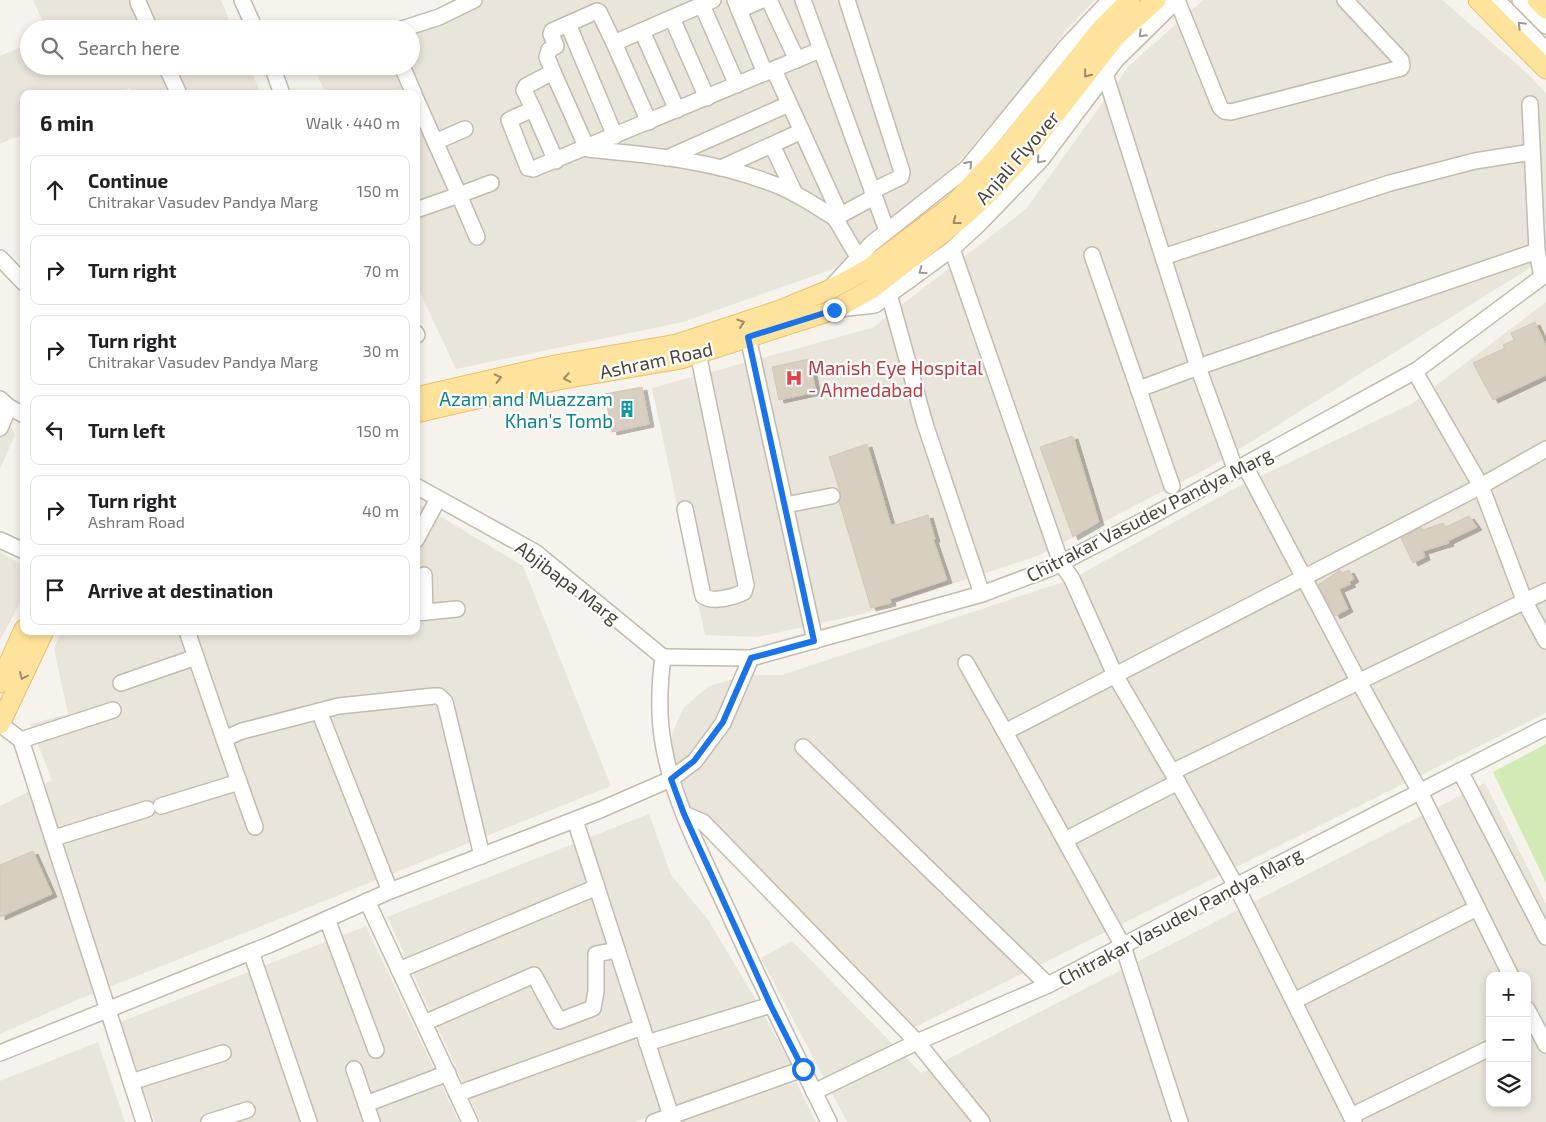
<!DOCTYPE html>
<html lang="en">
<head>
<meta charset="utf-8">
<style>
  :root { --surface:#fff; --page:#f2f2f2; --text:#202124; --muted:#757577; --line:#e0e0e0 }
  body { margin:0; font-family:"Exo 2",sans-serif; background:var(--page); color:var(--text) }
  .controls { position:absolute; right:15px; bottom:15px; display:grid; overflow:hidden; border-radius:10px; box-shadow:0 2px 8px #0003 }
  .controls button { width:45px; height:45px; display:grid; place-items:center; padding:0; border:0; border-bottom:1px solid var(--line); background:var(--surface); color:var(--text); font:25px sans-serif }
  .stop { position:absolute; width:15px; height:15px; margin:-11px; border:4px solid #1a73e8; border-radius:50%; background:#fff }
  .stop.end { background:#1a73e8; border-color:#fff; box-shadow:0 1px 5px #0008 }
  .list { margin:0; padding:0; list-style:none }
  h2 { display:flex; justify-content:space-between; align-items:center; height:65px; margin:0; padding:0 20px; font-size:21px }
  h2 small { font-size:16px; font-weight:400; color:var(--muted) }
  .list li { display:grid; grid-template-columns:32px 1fr auto; gap:15px; align-items:center; box-sizing:border-box; height:70px; margin:0 10px 10px; padding:0 10px; border:1px solid var(--line); border-radius:10px }
  .list b { display:block; font-size:19px; white-space:nowrap }
  .list p { margin:0; font-size:16px; white-space:nowrap; color:var(--muted) }
  .list em { font-size:16px; font-style:normal; color:var(--muted) }
  .icon { flex:none; width:28px; height:28px; fill:none; stroke:currentColor; stroke-width:2; stroke-linecap:round; stroke-linejoin:round }
  .map { position:relative; flex:none; width:1546px; height:1122px; overflow:hidden }
  .search { position:absolute; background:var(--surface); box-shadow:0 2px 8px #0003; left:20px; top:20px; width:400px; height:55px; display:flex; align-items:center; gap:12px; box-sizing:border-box; padding:0 18px; border-radius:28px; color:var(--muted); font-size:19px }
  .panel { position:absolute; background:var(--surface); box-shadow:0 2px 8px #0003; left:20px; top:90px; width:400px; height:545px; border-radius:10px }
  .map>svg:first-child { display:block }
  .residential { fill:#eae5da; fill-rule:evenodd }
  .green { fill:#d2eab5 }
  .building { fill:#d8cfc1; stroke:#d3c7b4; filter:url(#shadow) }
  .lines { fill:none; stroke-linecap:round; stroke-linejoin:round }
  .minor-casing { stroke:#c2bbae; stroke-width:18 }
  .major-casing { stroke:#e6c16a; stroke-width:21 }
  .minor { stroke:#fff; stroke-width:15 }
  .major { stroke:#ffe39c; stroke-width:19 }
  .oneway { stroke:#9c9892 }
  .oneway2 { stroke:#9c8c66 }
  .route { stroke:#1a73e8; stroke-width:6 }
  .labels { text-anchor:middle; dominant-baseline:central; stroke-width:4.5; stroke-linejoin:round; paint-order:stroke }
  .street-label { font-size:19px; fill:#4b4439; stroke:#fff }
  .health-label { font-size:19px; fill:#be3a42; stroke:#fff; text-anchor:start }
  .culture-label { font-size:19px; fill:#0d838f; stroke:#fff; text-anchor:end }
</style>
</head>
<body>
<div class="map">
<svg width="1546" height="1122" viewBox="0 0 1546 1122">
  <defs>
    <filter id="shadow"><feDropShadow dx="5" dy="3" stdDeviation="0" flood-color="#0004"/></filter>
  </defs>
  <rect width="100%" height="100%" fill="#f6f3ec"/>
  <g class="residential">
    <path d="M 33,0 L 221,0 L 233,29 L 46,29 Z"/>
    <path d="M 479,0 L 1095,0 L 1067,29 L 1033,74 L 894,238 L 850,263 L 683,322 L 456,369 L 416,284 L 416,94 L 326,94 L 315,71 L 327,66 L 411,66 L 411,30 Z"/>
    <path d="M 1203,0 L 1442,0 L 1528,74 L 1546,93 L 1546,254 L 1525,271 L 1214,465 L 1037,556 L 862,614 L 757,637 L 705,635 L 652,388 L 872,328 L 1026,209 L 1129,66 Z"/>
    <path d="M 29,44 L 29,66 L 249,66 L 261,94 L 133,94 L 130,88 L 117,94 L 24,94 L 24,134 L 0,144 L 0,56 Z"/>
    <path d="M 1546,302 L 1546,713 L 913,1028 L 667,787 L 668,759 L 673,732 L 683,708 L 709,686 L 747,675 L 782,675 L 1072,579 L 1232,490 L 1413,403 Z"/>
    <path d="M 0,403 L 15,435 L 0,469 Z"/>
    <path d="M 416,502 L 523,566 L 611,786 L 72,1002 L 0,1034 L 0,806 L 52,780 L 30,724 L 68,714 L 54,649 L 61,631 L 416,631 Z"/>
    <path d="M 0,552 L 24,566 L 24,595 L 0,640 Z"/>
    <path d="M 1485,783 L 1546,904 L 1546,1122 L 847,1122 L 761,958 L 792,941 L 921,1073 ZM 1490,976 L 1527,976 L 1527,1103 L 1490,1103 Z"/>
    <path d="M 649,814 L 671,875 L 709,921 L 754,997 L 792,1066 L 634,1122 L 481,1122 L 387,917 Z"/>
    <path d="M 366,926 L 459,1122 L 155,1122 L 118,1023 Z"/>
    <path d="M 98,1042 L 125,1122 L 0,1122 L 0,1081 Z"/>
    <path d="M 796,1082 L 816,1122 L 679,1122 Z"/>
  </g>
  <path class="green" d="M 1546,744 L 1546,883 L 1493,772 Z"/>
  <g class="building">
    <path d="M 1535,322 L 1546,346 L 1546,375 L 1493,400 L 1473,363 L 1505,348 L 1503,345 L 1514,340 L 1511,333 Z"/>
    <path d="M 809,359 L 816,392 L 779,400 L 772,367 Z"/>
    <path d="M 642,387 L 649,424 L 612,432 L 605,394 Z"/>
    <path d="M 1073,436 L 1099,522 L 1073,537 L 1040,447 Z"/>
    <path d="M 867,444 L 891,525 L 895,524 L 896,525 L 928,515 L 935,539 L 933,539 L 947,580 L 890,599 L 891,603 L 871,608 L 839,501 L 841,494 L 829,457 Z"/>
    <path d="M 1469,516 L 1477,527 L 1448,541 L 1449,543 L 1423,551 L 1425,557 L 1413,563 L 1401,538 L 1421,527 L 1423,530 L 1443,523 L 1446,527 Z"/>
    <path d="M 1340,570 L 1342,573 L 1349,570 L 1354,579 L 1349,582 L 1351,584 L 1339,589 L 1348,609 L 1335,616 L 1318,585 Z"/>
    <path d="M 33,851 L 52,894 L 0,917 L 0,865 Z"/>
  </g>
  <g class="lines">
    <g class="minor-casing">
      <g id="minor">
        <path d="M 242,0 L 255,29"/>
        <path d="M 713,0 L 614,43 L 599,12 L 597,11 L 552,31 L 551,34 L 556,46 L 549,50 L 547,57 L 553,72 L 526,86 L 524,90 L 533,109 L 509,120 L 528,168 L 533,169 L 820,50"/>
        <path d="M 735,0 L 739,10 L 762,0"/>
        <path d="M 769,0 L 797,60"/>
        <path d="M 803,0 L 887,231"/>
        <path d="M 847,0 L 902,172 L 901,177 L 872,191"/>
        <path d="M 1177,0 L 1220,107 L 1224,111 L 1231,112 L 1401,68 L 1402,66 L 1401,60 L 1345,0"/>
        <path d="M 1497,0 L 1546,50"/>
        <path d="M 1520,0 L 1546,26"/>
        <path d="M 138,2 L 150,29"/>
        <path d="M 702,5 L 737,85"/>
        <path d="M 739,10 L 765,73"/>
        <path d="M 672,18 L 707,98"/>
        <path d="M 568,24 L 615,136"/>
        <path d="M 402,29 L 439,17 L 474,0"/>
        <path d="M 642,31 L 677,110"/>
        <path d="M 614,43 L 649,122"/>
        <path d="M 166,66 L 179,94"/>
        <path d="M 272,66 L 282,94"/>
        <path d="M 402,66 L 414,94"/>
        <path d="M 774,70 L 840,215"/>
        <path d="M 553,72 L 587,148"/>
        <path d="M 1105,74 L 1163,257 L 1390,183 L 1475,161 L 1532,152"/>
        <path d="M 416,99 L 459,195 L 416,210"/>
        <path d="M 1530,104 L 1537,251"/>
        <path d="M 533,109 L 556,161"/>
        <path d="M 435,142 L 465,129"/>
        <path d="M 772,145 L 795,194"/>
        <path d="M 588,149 C 649,155 710,160 768,182 C 792,190 814,205 835,218 L 874,197"/>
        <path d="M 667,158 L 789,104"/>
        <path d="M 721,168 L 802,131"/>
        <path d="M 835,218 L 858,257"/>
        <path d="M 477,237 L 459,195 L 491,183"/>
        <path d="M 952,249 L 1061,563 L 1072,579 L 1115,675 L 1172,772 L 1236,886 L 1354,1122"/>
        <path d="M 1092,255 L 1172,486"/>
        <path d="M 0,258 L 24,283"/>
        <path d="M 833,285 L 871,244 L 967,168 L 1065,48 L 1110,0"/>
        <path d="M 889,294 L 925,424 L 982,594"/>
        <path d="M 838,309 L 875,305 L 952,249 L 978,225 L 1041,160 L 1116,60 L 1177,0"/>
        <path d="M 416,333 L 417,335"/>
        <path d="M 748,337 L 815,641"/>
        <path d="M 1415,372 L 1481,486 L 1525,602 L 1546,641"/>
        <path d="M 1139,389 L 1198,367 L 1163,257"/>
        <path d="M 0,399 L 9,407 L 24,415"/>
        <path d="M 0,428 L 9,407"/>
        <path d="M 1245,466 L 1359,682 L 1420,792 L 1511,976"/>
        <path d="M 1236,471 L 1198,367 L 1537,251 L 1542,277"/>
        <path d="M 416,486 L 535,552 L 663,657"/>
        <path d="M 785,505 L 832,496"/>
        <path d="M 685,509 L 703,596 C 712,603 734,597 744,592 L 746,585 L 698,353"/>
        <path d="M 0,540 L 24,551"/>
        <path d="M 416,540 L 438,499"/>
        <path d="M 424,575 L 425,612"/>
        <path d="M 416,613 L 457,609"/>
        <path d="M 187,631 L 224,739 L 242,731 L 339,706 L 434,696 L 439,696 L 445,702 L 482,856"/>
        <path d="M 663,657 L 751,658 L 982,594 L 1051,568 L 1150,517 L 1417,370 L 1546,274"/>
        <path d="M 663,657 C 659,687 658,718 664,748 C 675,808 707,864 732,920 C 763,988 796,1055 829,1122"/>
        <path d="M 966,663 L 1005,732"/>
        <path d="M 121,683 L 196,657"/>
        <path d="M 319,711 L 390,891"/>
        <path d="M 0,724 L 21,740 L 144,1122"/>
        <path d="M 21,740 L 113,710"/>
        <path d="M 803,747 L 1048,985"/>
        <path d="M 1460,771 L 1546,937"/>
        <path d="M 1172,772 L 1546,591"/>
        <path d="M 239,782 L 255,827"/>
        <path d="M 161,806 L 239,782 L 224,739"/>
        <path d="M 684,814 L 703,822 L 917,1042 L 982,1122"/>
        <path d="M 575,820 L 673,1122"/>
        <path d="M 54,838 L 147,809"/>
        <path d="M 1065,840 L 1178,782"/>
        <path d="M 367,901 L 470,1122"/>
        <path d="M 327,919 L 376,1050"/>
        <path d="M 251,952 L 309,1122"/>
        <path d="M 399,970 L 597,887"/>
        <path d="M 1294,1001 L 1477,908"/>
        <path d="M 1527,1009 L 1546,1045"/>
        <path d="M 424,1023 L 534,975 L 559,1021 L 593,1008 L 596,991 L 596,954 L 617,950"/>
        <path d="M 647,1043 L 771,1005"/>
        <path d="M 0,1053 L 271,944 L 390,891 L 600,810 L 671,779 L 695,761 L 723,723 L 751,658"/>
        <path d="M 354,1069 L 372,1122"/>
        <path d="M 131,1082 L 223,1053"/>
        <path d="M 814,1092 L 917,1042 L 1048,985 L 1236,886 L 1546,727"/>
        <path d="M 457,1094 L 642,1027"/>
        <path d="M 366,1104 L 448,1073"/>
        <path d="M 1351,1116 L 1490,1048"/>
        <path d="M 209,1122 L 247,1110"/>
        <path d="M 654,1122 L 803,1069"/>
        <path d="M 1180,1122 L 1123,946 L 1005,732 L 1481,486 L 1546,449"/>
      </g>
    </g>
    <g class="major-casing">
      <g id="major">
        <path d="M 1478,0 L 1546,69"/>
        <path d="M 1537,0 L 1546,9"/>
        <path d="M 416,397 L 555,365 L 677,344 L 780,310 L 829,290 L 868,269 L 953,205 L 1010,143 L 1102,28 L 1130,0"/>
        <path d="M 416,413 L 558,380 L 681,359 L 834,310 L 873,288 L 964,216 L 996,186 L 1025,153 L 1117,35 L 1156,0"/>
        <path d="M 0,683 L 24,629"/>
        <path d="M 0,724 L 44,631"/>
      </g>
    </g>
    <use href="#minor" class="minor"/>
    <use href="#major" class="major"/>
  </g>
  <defs><path id="oneway-chevron" d="M-2-3.5L2.5 0L-2 3.5" fill="none" stroke-width="1.6" stroke-linecap="round" stroke-linejoin="round" transform="scale(1.25)"/></defs>
  <g class="oneway">
    <use href="#oneway-chevron" transform="translate(1521 25) rotate(-135)"/>
    <use href="#oneway-chevron" transform="translate(1142 34) rotate(135)"/>
    <use href="#oneway-chevron" transform="translate(1040 160) rotate(131)"/>
    <use href="#oneway-chevron" transform="translate(969 164) rotate(-48)"/>
    <use href="#oneway-chevron" transform="translate(922 271) rotate(144)"/>
  </g>
  <g class="oneway2">
    <use href="#oneway-chevron" transform="translate(1087 74) rotate(128)"/>
    <use href="#oneway-chevron" transform="translate(956 221) rotate(143)"/>
    <use href="#oneway-chevron" transform="translate(741 323) rotate(-18)"/>
    <use href="#oneway-chevron" transform="translate(498 378) rotate(-13)"/>
    <use href="#oneway-chevron" transform="translate(567 378) rotate(170)"/>
    <use href="#oneway-chevron" transform="translate(23 676) rotate(115)"/>
  </g>
  <g class="lines">
    <path class="route" d="M 803,1069 L 771,1006 L 684,814 L 671,779 L 694,761 L 723,722 L 751,658 L 814,641 L 748,337 L 834,310"/>
  </g>
  <defs>
    <g id="hospital-bare" transform="scale(1.35)"><path d="M-5-5h3v3.5h4V-5h3V5h-3V1.5h-4V5h-3Z" fill="#e0444e" stroke="#fff" stroke-width="2.5" paint-order="stroke"/></g>
    <g id="building-bare" transform="scale(1.35)"><path d="M-4-6H4V6H1V3H-1V6H-4ZM-2.5-4.3h1.7v1.8h-1.7ZM.8-4.3h1.7v1.8H.8ZM-2.5-1h1.7V.8h-1.7ZM.8-1h1.7V.8H.8Z" fill="#0f9aa8" stroke="#fff" stroke-width="2.5" paint-order="stroke"/></g>
  </defs>
  <g fill-rule="evenodd">
    <use href="#hospital-bare" x="794" y="378"/>
    <use href="#building-bare" x="627" y="409"/>
  </g>
  <g class="labels">
    <g class="street-label">
      <text transform="translate(1017 157) rotate(-49)">Anjali Flyover</text>
      <text transform="translate(656 360) rotate(-12)">Ashram Road</text>
      <text transform="translate(1149 514) rotate(-27)">Chitrakar Vasudev Pandya Marg</text>
      <text transform="translate(568 582) rotate(37)">Abjibapa Marg</text>
      <text transform="translate(1180 916) rotate(-28)">Chitrakar Vasudev Pandya Marg</text>
    </g>
    <g class="health-label">
      <text x="808" y="367">Manish Eye Hospital<tspan x="808" dy="22">- Ahmedabad</tspan></text>
    </g>
    <g class="culture-label">
      <text x="613" y="398">Azam and Muazzam<tspan x="613" dy="22">Khan's Tomb</tspan></text>
    </g>
  </g>
</svg>
<div class="controls">
<button>+</button>
<button>−</button>
<button><svg class="icon" aria-label="layers" viewBox="0 0 24 24"><path d="M12 4l9 5-9 5-9-5zM3 14l9 5 9-5"/></svg></button>
</div>
<div class="stop" style="left:803px;top:1069px"></div>
<div class="stop end" style="left:834px;top:310px"></div>
<div class="search"><svg class="icon" aria-label="search" viewBox="0 0 24 24"><circle cx="10" cy="10" r="6"/><path d="M15 15l6 6"/></svg>Search here</div>
<section class="panel">
<h2>6 min<small>Walk · 440 m</small></h2>
<ul class="list">
<li><svg class="icon" aria-label="ahead" viewBox="0 0 24 24"><path d="M12 20V5M6 11l6-6 6 6"/></svg><div><b>Continue</b><p>Chitrakar Vasudev Pandya Marg</p></div><em>150 m</em></li>
<li><svg class="icon" aria-label="right" viewBox="0 0 24 24"><path d="M7 20v-9h11M14 6l5 5-5 5"/></svg><div><b>Turn right</b></div><em>70 m</em></li>
<li><svg class="icon" aria-label="right" viewBox="0 0 24 24"><path d="M7 20v-9h11M14 6l5 5-5 5"/></svg><div><b>Turn right</b><p>Chitrakar Vasudev Pandya Marg</p></div><em>30 m</em></li>
<li><svg class="icon" aria-label="left" viewBox="0 0 24 24"><path d="M17 20v-9H6M10 6l-5 5 5 5"/></svg><div><b>Turn left</b></div><em>150 m</em></li>
<li><svg class="icon" aria-label="right" viewBox="0 0 24 24"><path d="M7 20v-9h11M14 6l5 5-5 5"/></svg><div><b>Turn right</b><p>Ashram Road</p></div><em>40 m</em></li>
<li><svg class="icon" aria-label="arrive" viewBox="0 0 24 24"><path d="M6 21V4h12l-3 4 3 4H6"/></svg><div><b>Arrive at destination</b></div></li>
</ul>
</section>
</div>
</body>
</html>
